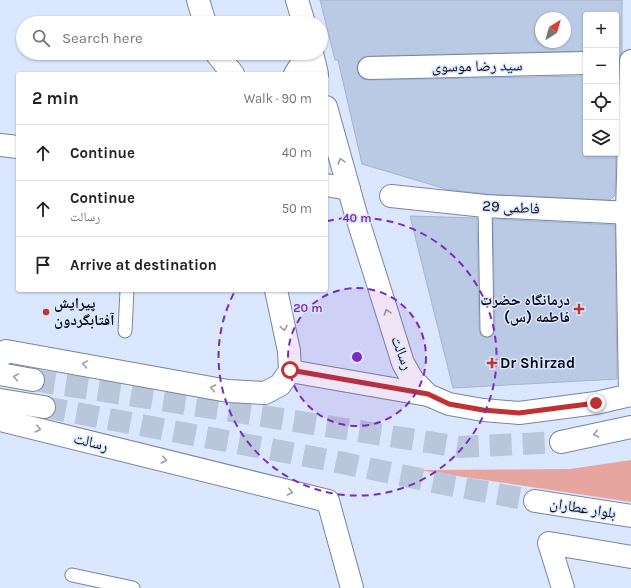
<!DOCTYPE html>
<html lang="en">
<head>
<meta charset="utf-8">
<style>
  :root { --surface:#fff; --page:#f2f2f2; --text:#222; --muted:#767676; --line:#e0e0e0 }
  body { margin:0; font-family:Karla,"Noto Naskh Arabic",sans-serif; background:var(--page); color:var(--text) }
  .controls { position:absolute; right:12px; top:12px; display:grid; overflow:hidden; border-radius:4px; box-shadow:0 1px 3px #0004 }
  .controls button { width:36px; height:36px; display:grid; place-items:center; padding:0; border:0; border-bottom:1px solid var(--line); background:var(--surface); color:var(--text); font:20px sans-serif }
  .compass { position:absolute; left:535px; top:12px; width:36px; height:36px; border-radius:50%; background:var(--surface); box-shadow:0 1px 3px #0004; rotate:37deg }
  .stop { position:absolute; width:12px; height:12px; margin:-9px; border:3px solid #c03130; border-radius:50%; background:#fff }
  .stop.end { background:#c03130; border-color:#fff; box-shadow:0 1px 4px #0008 }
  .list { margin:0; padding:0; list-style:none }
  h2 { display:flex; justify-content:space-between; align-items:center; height:52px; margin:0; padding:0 16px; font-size:17px }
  h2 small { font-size:13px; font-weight:400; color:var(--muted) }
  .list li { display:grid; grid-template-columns:26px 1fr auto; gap:12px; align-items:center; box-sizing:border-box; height:56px; padding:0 16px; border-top:1px solid var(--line) }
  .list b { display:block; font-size:15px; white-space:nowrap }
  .list p { margin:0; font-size:13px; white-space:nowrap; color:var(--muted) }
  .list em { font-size:13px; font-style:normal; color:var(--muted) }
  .icon { flex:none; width:22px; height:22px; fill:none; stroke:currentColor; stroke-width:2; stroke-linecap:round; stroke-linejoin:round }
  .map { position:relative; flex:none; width:631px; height:588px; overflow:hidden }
  .search { position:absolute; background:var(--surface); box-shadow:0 1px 3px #0004; left:16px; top:16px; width:312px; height:44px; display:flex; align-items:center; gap:10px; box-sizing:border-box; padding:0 14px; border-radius:22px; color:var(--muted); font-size:15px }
  .panel { position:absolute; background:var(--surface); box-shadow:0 1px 3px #0004; left:16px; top:72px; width:312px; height:220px; border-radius:4px }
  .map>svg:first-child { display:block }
  .green { fill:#e6a69f }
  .building { fill:#bacae5; stroke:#a5b4ce; fill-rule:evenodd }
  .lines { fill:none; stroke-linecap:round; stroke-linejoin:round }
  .primary-tunnel { stroke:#bac6db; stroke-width:22; stroke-dasharray:22 11; stroke-linecap:butt }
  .service-casing { stroke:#77869e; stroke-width:15 }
  .minor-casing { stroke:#77869e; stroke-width:24 }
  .tertiary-casing { stroke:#77869e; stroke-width:24 }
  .secondary-casing { stroke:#77869e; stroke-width:24 }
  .primary-casing { stroke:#77869e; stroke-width:24 }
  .service { stroke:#fff; stroke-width:13 }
  .minor { stroke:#fff; stroke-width:22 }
  .tertiary { stroke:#fff; stroke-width:22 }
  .secondary { stroke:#fff; stroke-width:22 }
  .primary { stroke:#fff; stroke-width:22 }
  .oneway { stroke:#9c9ea1 }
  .route { stroke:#c03130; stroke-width:5 }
  .ring { fill:none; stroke:#7b2cbf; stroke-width:2; stroke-dasharray:7 5 }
  .poi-dot { fill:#c03130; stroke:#dae7fe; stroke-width:1.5 }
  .labels { text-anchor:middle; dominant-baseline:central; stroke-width:3; stroke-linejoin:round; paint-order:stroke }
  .street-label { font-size:15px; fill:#070c14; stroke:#dae7fe }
  .poi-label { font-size:15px; font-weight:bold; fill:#070c14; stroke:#dae7fe; text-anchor:start }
  .centre { fill:#7b2cbf; stroke:#dae7fe; stroke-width:2 }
  .ring-label { font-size:12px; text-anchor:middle; font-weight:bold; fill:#7b2cbf; stroke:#dae7fe; stroke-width:3; stroke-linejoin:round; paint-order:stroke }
</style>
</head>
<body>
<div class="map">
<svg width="631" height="588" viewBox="0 0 631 588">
  <rect width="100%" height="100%" fill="#dae7fe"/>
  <path class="green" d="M 631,460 L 631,502 L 418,470 L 570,469 Z"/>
  <g class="building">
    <path d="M 320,0 L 622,0 L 622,52 L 618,61 L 615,195 L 610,200 L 486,194 L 446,189 L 362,164 L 338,60 L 335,60 ZM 586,15 L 616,15 L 616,153 L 586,153 L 586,76 L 369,80 L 363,79 L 358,74 L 357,69 L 358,62 L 363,57 L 369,56 L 586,51 ZM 541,18 L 565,18 L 565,42 L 541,42 Z"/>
    <path d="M 410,216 L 477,218 L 479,330 L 480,334 L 487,338 L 491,337 L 495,330 L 493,219 L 615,225 L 617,379 L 453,388 Z"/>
  </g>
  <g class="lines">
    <g class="primary-tunnel">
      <path d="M 33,380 L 460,447 L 561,442"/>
      <path d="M 44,407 L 328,460 L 449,485 L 535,501"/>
    </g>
    <g class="service-casing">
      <g id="service">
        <path d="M 485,206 L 487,330"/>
        <path d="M 125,331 L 127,290"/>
        <path d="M 72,575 L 133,588"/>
      </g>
    </g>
    <g class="minor-casing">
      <g id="minor">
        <path d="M 369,68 L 586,63"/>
        <path d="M 0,145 L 18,147"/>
        <path d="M 326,185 L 349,189"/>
        <path d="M 391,196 L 485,206 L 631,213"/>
        <path d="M 630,395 L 627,213 L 631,61"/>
        <path d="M 563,588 L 549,543 L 631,557"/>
      </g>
    </g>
    <g class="tertiary-casing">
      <g id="tertiary">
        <path d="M 198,0 L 205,23"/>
        <path d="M 297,0 L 304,23"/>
        <path d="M 216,53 L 233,74"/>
        <path d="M 312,53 L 317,74"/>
        <path d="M 295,74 L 303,62 L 305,53"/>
        <path d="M 326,107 L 355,211 L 403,363 L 412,379 L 428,395 L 449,404 L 483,410 L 519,413 L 596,403 L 631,395"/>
        <path d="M 0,357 L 6,351 L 228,391 L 265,393 L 280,385 L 290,371 L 289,351 L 276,290"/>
        <path d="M 290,371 L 428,395"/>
      </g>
    </g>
    <g class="secondary-casing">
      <path id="secondary" d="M 0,420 L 328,501 L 352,588"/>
    </g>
    <g class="primary-casing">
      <g id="primary">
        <path d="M 0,374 L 33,380"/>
        <path d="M 0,400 L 44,407"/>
        <path d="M 561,442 L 631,427"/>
        <path d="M 535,501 L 631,516"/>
      </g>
    </g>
    <use href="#service" class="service"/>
    <use href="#minor" class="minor"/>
    <use href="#tertiary" class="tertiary"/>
    <use href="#secondary" class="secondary"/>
    <use href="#primary" class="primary"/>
  </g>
  <defs><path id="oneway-chevron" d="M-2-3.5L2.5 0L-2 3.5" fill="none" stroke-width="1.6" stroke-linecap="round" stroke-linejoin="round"/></defs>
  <g class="oneway">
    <use href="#oneway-chevron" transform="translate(341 161) rotate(-106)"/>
    <use href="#oneway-chevron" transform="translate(387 312) rotate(-108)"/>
    <use href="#oneway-chevron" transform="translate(284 328) rotate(79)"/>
    <use href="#oneway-chevron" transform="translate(85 364) rotate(-170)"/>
    <use href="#oneway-chevron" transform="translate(16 377) rotate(-170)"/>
    <use href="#oneway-chevron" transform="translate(213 388) rotate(-169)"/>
    <use href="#oneway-chevron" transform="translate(38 429) rotate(14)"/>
    <use href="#oneway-chevron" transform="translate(596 434) rotate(168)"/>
    <use href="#oneway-chevron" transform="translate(164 460) rotate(14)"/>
    <use href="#oneway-chevron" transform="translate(290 492) rotate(14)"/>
  </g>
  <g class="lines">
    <path class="route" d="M 290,370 L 428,394 L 449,404 L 483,410 L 519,413 L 596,403"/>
  </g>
  <circle cx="357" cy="357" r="69" fill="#7b2cbf" fill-opacity=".12"/>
  <g class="ring">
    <circle cx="357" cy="357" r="69"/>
    <path d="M327 221A139 139 0 1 1 235 291"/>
  </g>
  <g class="poi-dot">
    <path d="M577 303h4v4h4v4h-4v4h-4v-4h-4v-4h4z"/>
    <circle cx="46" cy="312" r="4"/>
    <path d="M490 357h4v4h4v4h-4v4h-4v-4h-4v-4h4z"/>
  </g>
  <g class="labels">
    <g class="street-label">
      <text transform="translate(477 66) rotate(-1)">سید رضا موسوی</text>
      <text transform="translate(511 207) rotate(3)">فاطمی 29</text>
      <text transform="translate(402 353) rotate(69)">رسالت</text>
      <text transform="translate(91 442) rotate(14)">رسالت</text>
      <text transform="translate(583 508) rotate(9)">بلوار عطاران</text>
    </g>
    <g class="poi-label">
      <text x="570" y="300" text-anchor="end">درمانگاه حضرت<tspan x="570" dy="17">فاطمه (س)</tspan></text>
      <text x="54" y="303">پیرایش<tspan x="54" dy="17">آفتابگردون</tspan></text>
      <text x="500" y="363">Dr Shirzad</text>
    </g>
  </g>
  <circle cx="357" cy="357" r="6" class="centre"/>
  <g class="ring-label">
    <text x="357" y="222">40 m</text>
    <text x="308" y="312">20 m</text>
  </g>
</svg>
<div class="controls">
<button>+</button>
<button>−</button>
<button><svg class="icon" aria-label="locate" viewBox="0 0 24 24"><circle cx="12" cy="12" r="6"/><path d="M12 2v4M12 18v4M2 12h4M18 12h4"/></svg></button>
<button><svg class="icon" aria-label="layers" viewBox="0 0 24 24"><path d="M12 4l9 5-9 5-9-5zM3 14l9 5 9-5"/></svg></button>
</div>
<svg class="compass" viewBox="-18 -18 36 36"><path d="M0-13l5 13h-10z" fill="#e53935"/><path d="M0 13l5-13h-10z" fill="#767676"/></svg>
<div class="stop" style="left:290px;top:370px"></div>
<div class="stop end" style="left:596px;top:403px"></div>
<div class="search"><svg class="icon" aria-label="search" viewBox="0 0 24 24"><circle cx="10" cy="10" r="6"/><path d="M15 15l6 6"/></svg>Search here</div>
<section class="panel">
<h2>2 min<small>Walk · 90 m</small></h2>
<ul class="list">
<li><svg class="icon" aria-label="ahead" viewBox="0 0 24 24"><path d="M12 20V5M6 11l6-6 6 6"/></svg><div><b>Continue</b></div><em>40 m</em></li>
<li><svg class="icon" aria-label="ahead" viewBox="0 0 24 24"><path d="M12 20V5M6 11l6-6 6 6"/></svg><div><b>Continue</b><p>رسالت</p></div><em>50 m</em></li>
<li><svg class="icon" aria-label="arrive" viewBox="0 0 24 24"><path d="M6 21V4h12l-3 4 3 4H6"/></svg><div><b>Arrive at destination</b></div></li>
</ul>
</section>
</div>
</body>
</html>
